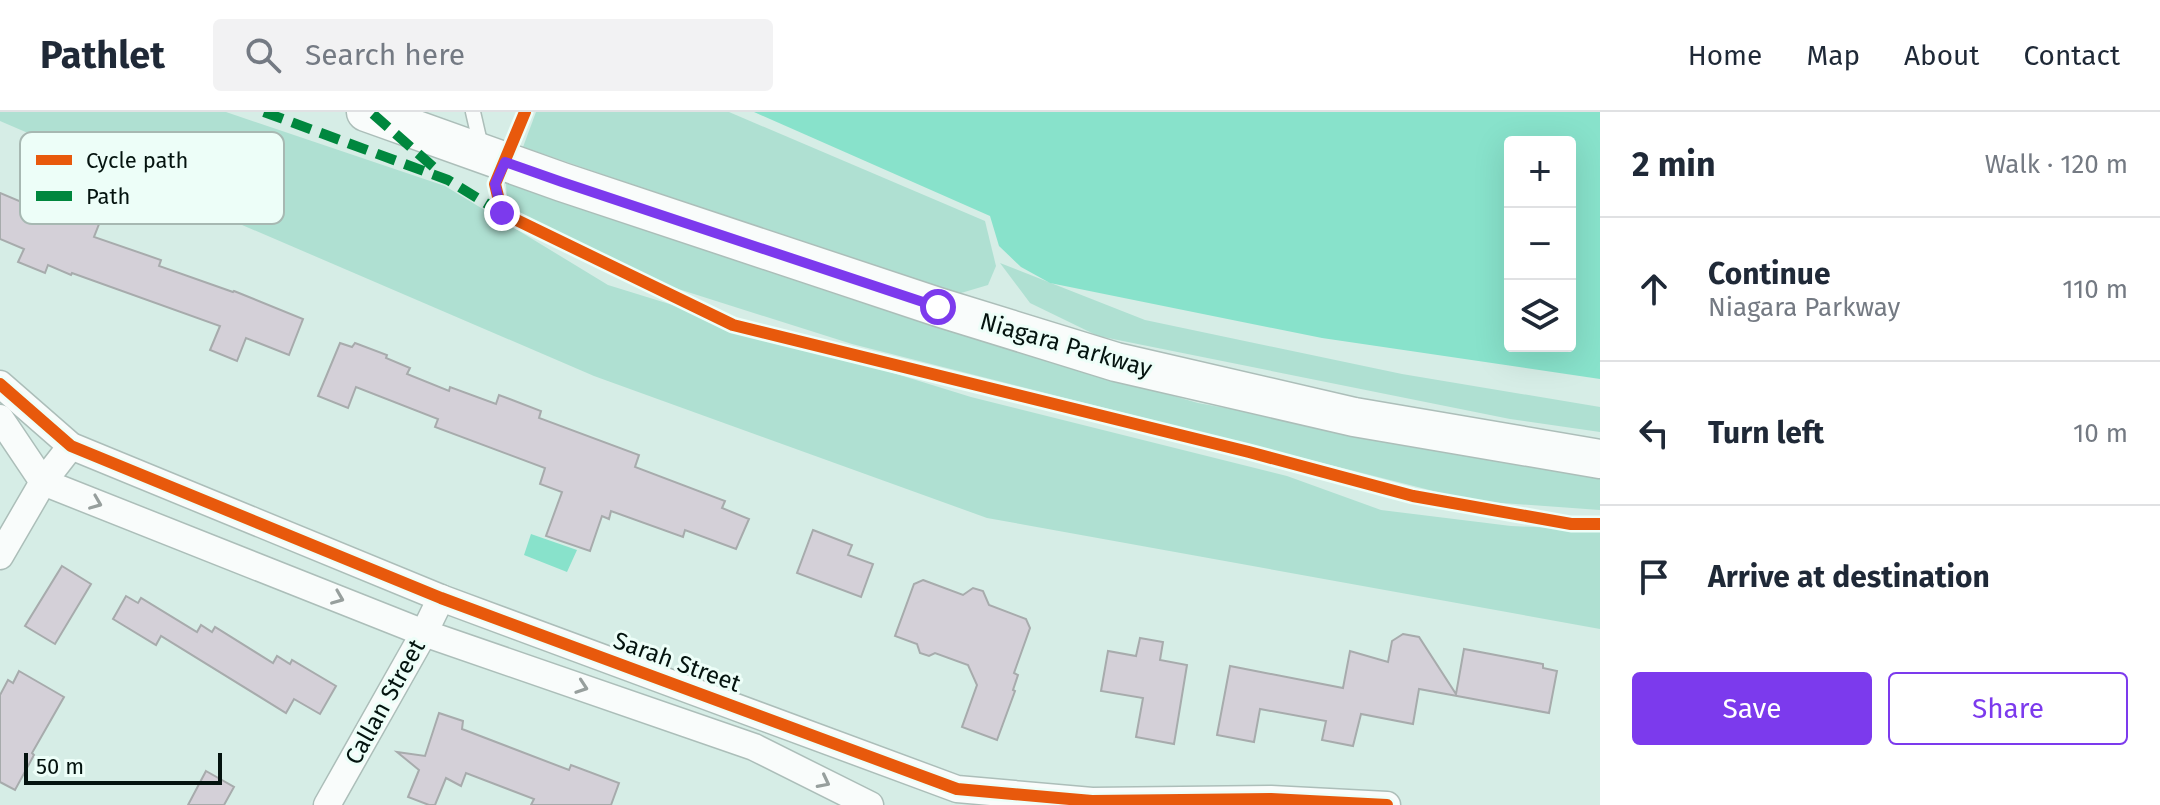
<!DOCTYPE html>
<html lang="en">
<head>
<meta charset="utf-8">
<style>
  :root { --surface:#fff; --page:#f2f2f3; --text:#1f2937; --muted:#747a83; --line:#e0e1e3; --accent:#7c3aed }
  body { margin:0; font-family:"Fira Sans",sans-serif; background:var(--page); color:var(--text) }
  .controls { position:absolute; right:24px; top:24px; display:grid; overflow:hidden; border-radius:8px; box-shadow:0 8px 32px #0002 }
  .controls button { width:72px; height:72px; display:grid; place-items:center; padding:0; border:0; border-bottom:2px solid var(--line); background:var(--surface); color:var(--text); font:40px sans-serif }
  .scale { position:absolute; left:24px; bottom:20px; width:198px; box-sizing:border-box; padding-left:8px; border:4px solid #04130f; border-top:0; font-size:22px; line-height:28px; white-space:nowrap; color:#04130f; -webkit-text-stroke:6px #edfef8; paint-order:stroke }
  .stop { position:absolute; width:24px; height:24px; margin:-18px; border:6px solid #7c3aed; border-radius:50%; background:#fff }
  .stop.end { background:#7c3aed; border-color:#fff; box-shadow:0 2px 8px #0008 }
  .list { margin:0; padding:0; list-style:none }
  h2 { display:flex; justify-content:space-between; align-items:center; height:104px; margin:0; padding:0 32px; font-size:34px }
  h2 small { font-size:26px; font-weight:400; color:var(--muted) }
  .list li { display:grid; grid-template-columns:52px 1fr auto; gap:24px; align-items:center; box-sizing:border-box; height:144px; padding:0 32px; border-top:2px solid var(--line) }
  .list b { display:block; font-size:30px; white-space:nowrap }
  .list p { margin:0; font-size:26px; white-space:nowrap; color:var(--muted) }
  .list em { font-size:26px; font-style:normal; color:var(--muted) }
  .actions { display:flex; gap:16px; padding:24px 32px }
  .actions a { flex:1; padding:18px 0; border:2px solid var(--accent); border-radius:8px; text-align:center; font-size:28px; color:var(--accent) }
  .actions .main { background:var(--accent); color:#fff }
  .icon { flex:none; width:44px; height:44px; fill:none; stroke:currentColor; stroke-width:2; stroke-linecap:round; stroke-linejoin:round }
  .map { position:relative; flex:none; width:1600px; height:693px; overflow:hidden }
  header { display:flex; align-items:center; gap:48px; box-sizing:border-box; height:112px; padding:0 40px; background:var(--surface); border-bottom:2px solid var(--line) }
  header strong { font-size:38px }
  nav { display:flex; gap:44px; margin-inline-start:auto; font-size:28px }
  .search { width:560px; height:72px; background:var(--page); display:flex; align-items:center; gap:20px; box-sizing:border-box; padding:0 28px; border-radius:8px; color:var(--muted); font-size:30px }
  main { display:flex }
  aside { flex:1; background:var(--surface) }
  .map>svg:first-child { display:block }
  .green { fill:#afe0d2 }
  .water { fill:#88e2cb; fill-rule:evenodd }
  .building { fill:#d4d0d8; stroke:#a7abac; stroke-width:2 }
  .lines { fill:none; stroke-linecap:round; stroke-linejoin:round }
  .service-casing { stroke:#acbeb9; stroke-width:17 }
  .minor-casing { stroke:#acbeb9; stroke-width:29 }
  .secondary-casing { stroke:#acbeb9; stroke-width:41 }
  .service { stroke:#f9fcfb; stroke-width:14 }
  .minor { stroke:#f9fcfb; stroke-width:26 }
  .secondary { stroke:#f9fcfb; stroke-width:38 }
  .quiet { stroke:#00873e; stroke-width:10; stroke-dasharray:20 10; stroke-linecap:butt }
  .cycleway-casing { stroke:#edfef8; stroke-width:17 }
  .cycleway { stroke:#e8590c; stroke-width:12 }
  .oneway { stroke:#979f9d }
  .route { stroke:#7c3aed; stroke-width:10 }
  .labels { text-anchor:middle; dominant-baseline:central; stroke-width:6; stroke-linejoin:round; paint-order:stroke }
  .street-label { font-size:24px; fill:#04130f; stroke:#edfef8 }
  .key { fill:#edfef8; stroke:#a7b8b2; stroke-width:2 }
  .key-label { font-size:22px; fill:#04130f }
</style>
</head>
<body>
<header>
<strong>Pathlet</strong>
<div class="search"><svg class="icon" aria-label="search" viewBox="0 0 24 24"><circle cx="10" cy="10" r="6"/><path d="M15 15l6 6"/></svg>Search here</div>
<nav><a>Home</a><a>Map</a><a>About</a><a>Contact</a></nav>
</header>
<main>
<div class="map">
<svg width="1600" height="693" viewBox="0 0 1600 693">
  <rect width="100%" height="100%" fill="#d6ede6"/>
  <g class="green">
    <path d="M 0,0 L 226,0 L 445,74 L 608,173 L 971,285 L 1287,364 L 1381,398 L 1511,414 L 1600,418 L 1600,517 L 987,406 L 594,264 L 0,9 Z"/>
    <path d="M 536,0 L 729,0 L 985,109 L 996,154 L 988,173 L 961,181 L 942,179 L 523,35 Z"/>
    <path d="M 506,71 L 844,185 L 996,233 L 1198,291 L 1483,343 L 1600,360 L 1600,398 L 1473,389 L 852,232 L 672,175 L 528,110 L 507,91 Z"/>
    <path d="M 1000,151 L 1145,208 L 1402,262 L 1600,295 L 1600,320 L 1510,307 L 1098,224 L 1030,191 Z"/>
  </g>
  <g class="water">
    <path d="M 754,0 L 1600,0 L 1600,267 L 1322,226 L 1050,171 L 1021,155 L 999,134 L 990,104 ZM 1510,30 L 1570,30 L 1570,234 L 1510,234 Z"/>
    <path d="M 531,422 L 577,438 L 567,460 L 524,443 Z"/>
  </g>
  <g class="building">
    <path d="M 0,81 L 64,108 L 70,94 L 101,107 L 94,125 L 161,148 L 159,154 L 233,180 L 234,179 L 303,207 L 289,243 L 246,226 L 237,249 L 210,238 L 220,214 L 72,161 L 71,163 L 48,153 L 45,161 L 18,150 L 24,137 L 0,127 Z"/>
    <path d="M 340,231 L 352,235 L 355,231 L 387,243 L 386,246 L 410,256 L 407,262 L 449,279 L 450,275 L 496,292 L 499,283 L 541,299 L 539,306 L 639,343 L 635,355 L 725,389 L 722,396 L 749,407 L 736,437 L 685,418 L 683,425 L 611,399 L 609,407 L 602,404 L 590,439 L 546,424 L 562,380 L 540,372 L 545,356 L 435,315 L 438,307 L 356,275 L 348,296 L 318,284 Z"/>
    <path d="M 813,418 L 852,433 L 848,443 L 873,452 L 861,485 L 797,461 Z"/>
    <path d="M 62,454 L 91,472 L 55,532 L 25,514 Z"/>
    <path d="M 923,468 L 963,483 L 973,476 L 983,479 L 989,493 L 1026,507 L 1030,516 L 1014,561 L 1018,563 L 1013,578 L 1015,579 L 997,628 L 962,615 L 977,573 L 968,553 L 935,541 L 929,544 L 920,541 L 917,532 L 895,524 L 914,472 Z"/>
    <path d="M 126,484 L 138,491 L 141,486 L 197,520 L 201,513 L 212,520 L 215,515 L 273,551 L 277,544 L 290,552 L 292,548 L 336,574 L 320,602 L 294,587 L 286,601 L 161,524 L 156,533 L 113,507 Z"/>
    <path d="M 1403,522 L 1419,525 L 1456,582 L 1464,537 L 1543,552 L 1543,556 L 1557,559 L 1549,601 L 1419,577 L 1413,612 L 1361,602 L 1353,634 L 1322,628 L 1326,609 L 1260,597 L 1254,630 L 1217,623 L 1230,554 L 1343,576 L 1350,539 L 1388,550 L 1392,529 Z"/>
    <path d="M 1140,526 L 1163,530 L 1160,548 L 1187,553 L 1174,632 L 1136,625 L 1143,586 L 1101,579 L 1108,539 L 1136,544 Z"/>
    <path d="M 19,559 L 64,585 L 32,641 L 34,643 L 15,678 L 0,670 L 0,583 L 8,568 L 13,571 Z"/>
    <path d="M 439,601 L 463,609 L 462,617 L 569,658 L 571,653 L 619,671 L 611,693 L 531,693 L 534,687 L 466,661 L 461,674 L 446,666 L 435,693 L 429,693 L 408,685 L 419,658 L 397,640 L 425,644 Z"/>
    <path d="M 206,659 L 234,675 L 224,693 L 188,693 Z"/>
  </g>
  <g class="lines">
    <g class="service-casing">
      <path id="service" d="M 473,0 L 482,39"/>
    </g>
    <g class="minor-casing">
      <g id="minor">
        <path d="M 0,272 L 71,334 L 441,486 L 957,677 L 1092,689 L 1271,687 L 1387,693"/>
        <path d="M 0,306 L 43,370 L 424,521 L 754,635 L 870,693"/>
        <path d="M 0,444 L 43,370 L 71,334"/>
        <path d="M 327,693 L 424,521 L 441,486"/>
      </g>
    </g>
    <g class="secondary-casing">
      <path id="secondary" d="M 366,0 L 562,70 L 938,195 L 1116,250 L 1354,305 L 1600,347"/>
    </g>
    <use href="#service" class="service"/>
    <use href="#minor" class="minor"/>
    <use href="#secondary" class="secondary"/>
    <g class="quiet">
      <path d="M 264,0 L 448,68 L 502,101"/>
      <path d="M 373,2 L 439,60"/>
    </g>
    <g class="cycleway-casing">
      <g id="cycleway">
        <path d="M 525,0 L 495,72 L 502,101 L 733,213 L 1249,340 L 1413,384 L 1571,412 L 1600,412"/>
        <path d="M 0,272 L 71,334 L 441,486 L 957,677 L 1092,689 L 1271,687 L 1387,693"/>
      </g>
    </g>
    <use href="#cycleway" class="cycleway"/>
  </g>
  <defs><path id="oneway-chevron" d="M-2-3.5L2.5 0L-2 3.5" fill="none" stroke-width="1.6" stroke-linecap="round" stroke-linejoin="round" transform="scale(2)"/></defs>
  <g class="oneway">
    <use href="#oneway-chevron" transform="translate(96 391) rotate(22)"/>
    <use href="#oneway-chevron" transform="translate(338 486) rotate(22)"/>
    <use href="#oneway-chevron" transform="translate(582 575) rotate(19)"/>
    <use href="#oneway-chevron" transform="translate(824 670) rotate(27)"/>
  </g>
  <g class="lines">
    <path class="route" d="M 502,101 L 495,72 L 505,50 L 562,70 L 938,195"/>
  </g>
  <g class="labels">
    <g class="street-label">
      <text transform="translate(1066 233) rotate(16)">Niagara Parkway</text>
      <text transform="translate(677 550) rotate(20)">Sarah Street</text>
      <text transform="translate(385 590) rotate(-61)">Callan Street</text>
    </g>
  </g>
  <rect x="20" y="20" width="264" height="92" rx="12" class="key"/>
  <rect x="36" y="43" width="36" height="10" fill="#e8590c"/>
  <rect x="36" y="79" width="36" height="10" fill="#00873e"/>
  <g class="key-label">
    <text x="86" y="56">Cycle path</text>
    <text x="86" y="92">Path</text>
  </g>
</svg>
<div class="controls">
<button>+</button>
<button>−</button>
<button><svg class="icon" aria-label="layers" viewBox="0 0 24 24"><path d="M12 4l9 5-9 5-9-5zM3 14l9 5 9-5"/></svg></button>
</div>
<div class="scale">50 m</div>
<div class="stop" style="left:938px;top:195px"></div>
<div class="stop end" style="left:502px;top:101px"></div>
</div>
<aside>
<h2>2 min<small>Walk · 120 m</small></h2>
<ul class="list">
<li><svg class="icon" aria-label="ahead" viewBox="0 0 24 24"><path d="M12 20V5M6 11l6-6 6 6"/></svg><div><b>Continue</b><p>Niagara Parkway</p></div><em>110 m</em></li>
<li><svg class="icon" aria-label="left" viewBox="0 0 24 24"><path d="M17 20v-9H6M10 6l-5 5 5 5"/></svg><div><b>Turn left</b></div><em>10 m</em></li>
<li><svg class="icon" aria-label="arrive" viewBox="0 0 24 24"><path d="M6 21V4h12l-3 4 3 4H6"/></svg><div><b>Arrive at destination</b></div></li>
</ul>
<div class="actions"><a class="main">Save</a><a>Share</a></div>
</aside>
</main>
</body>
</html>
